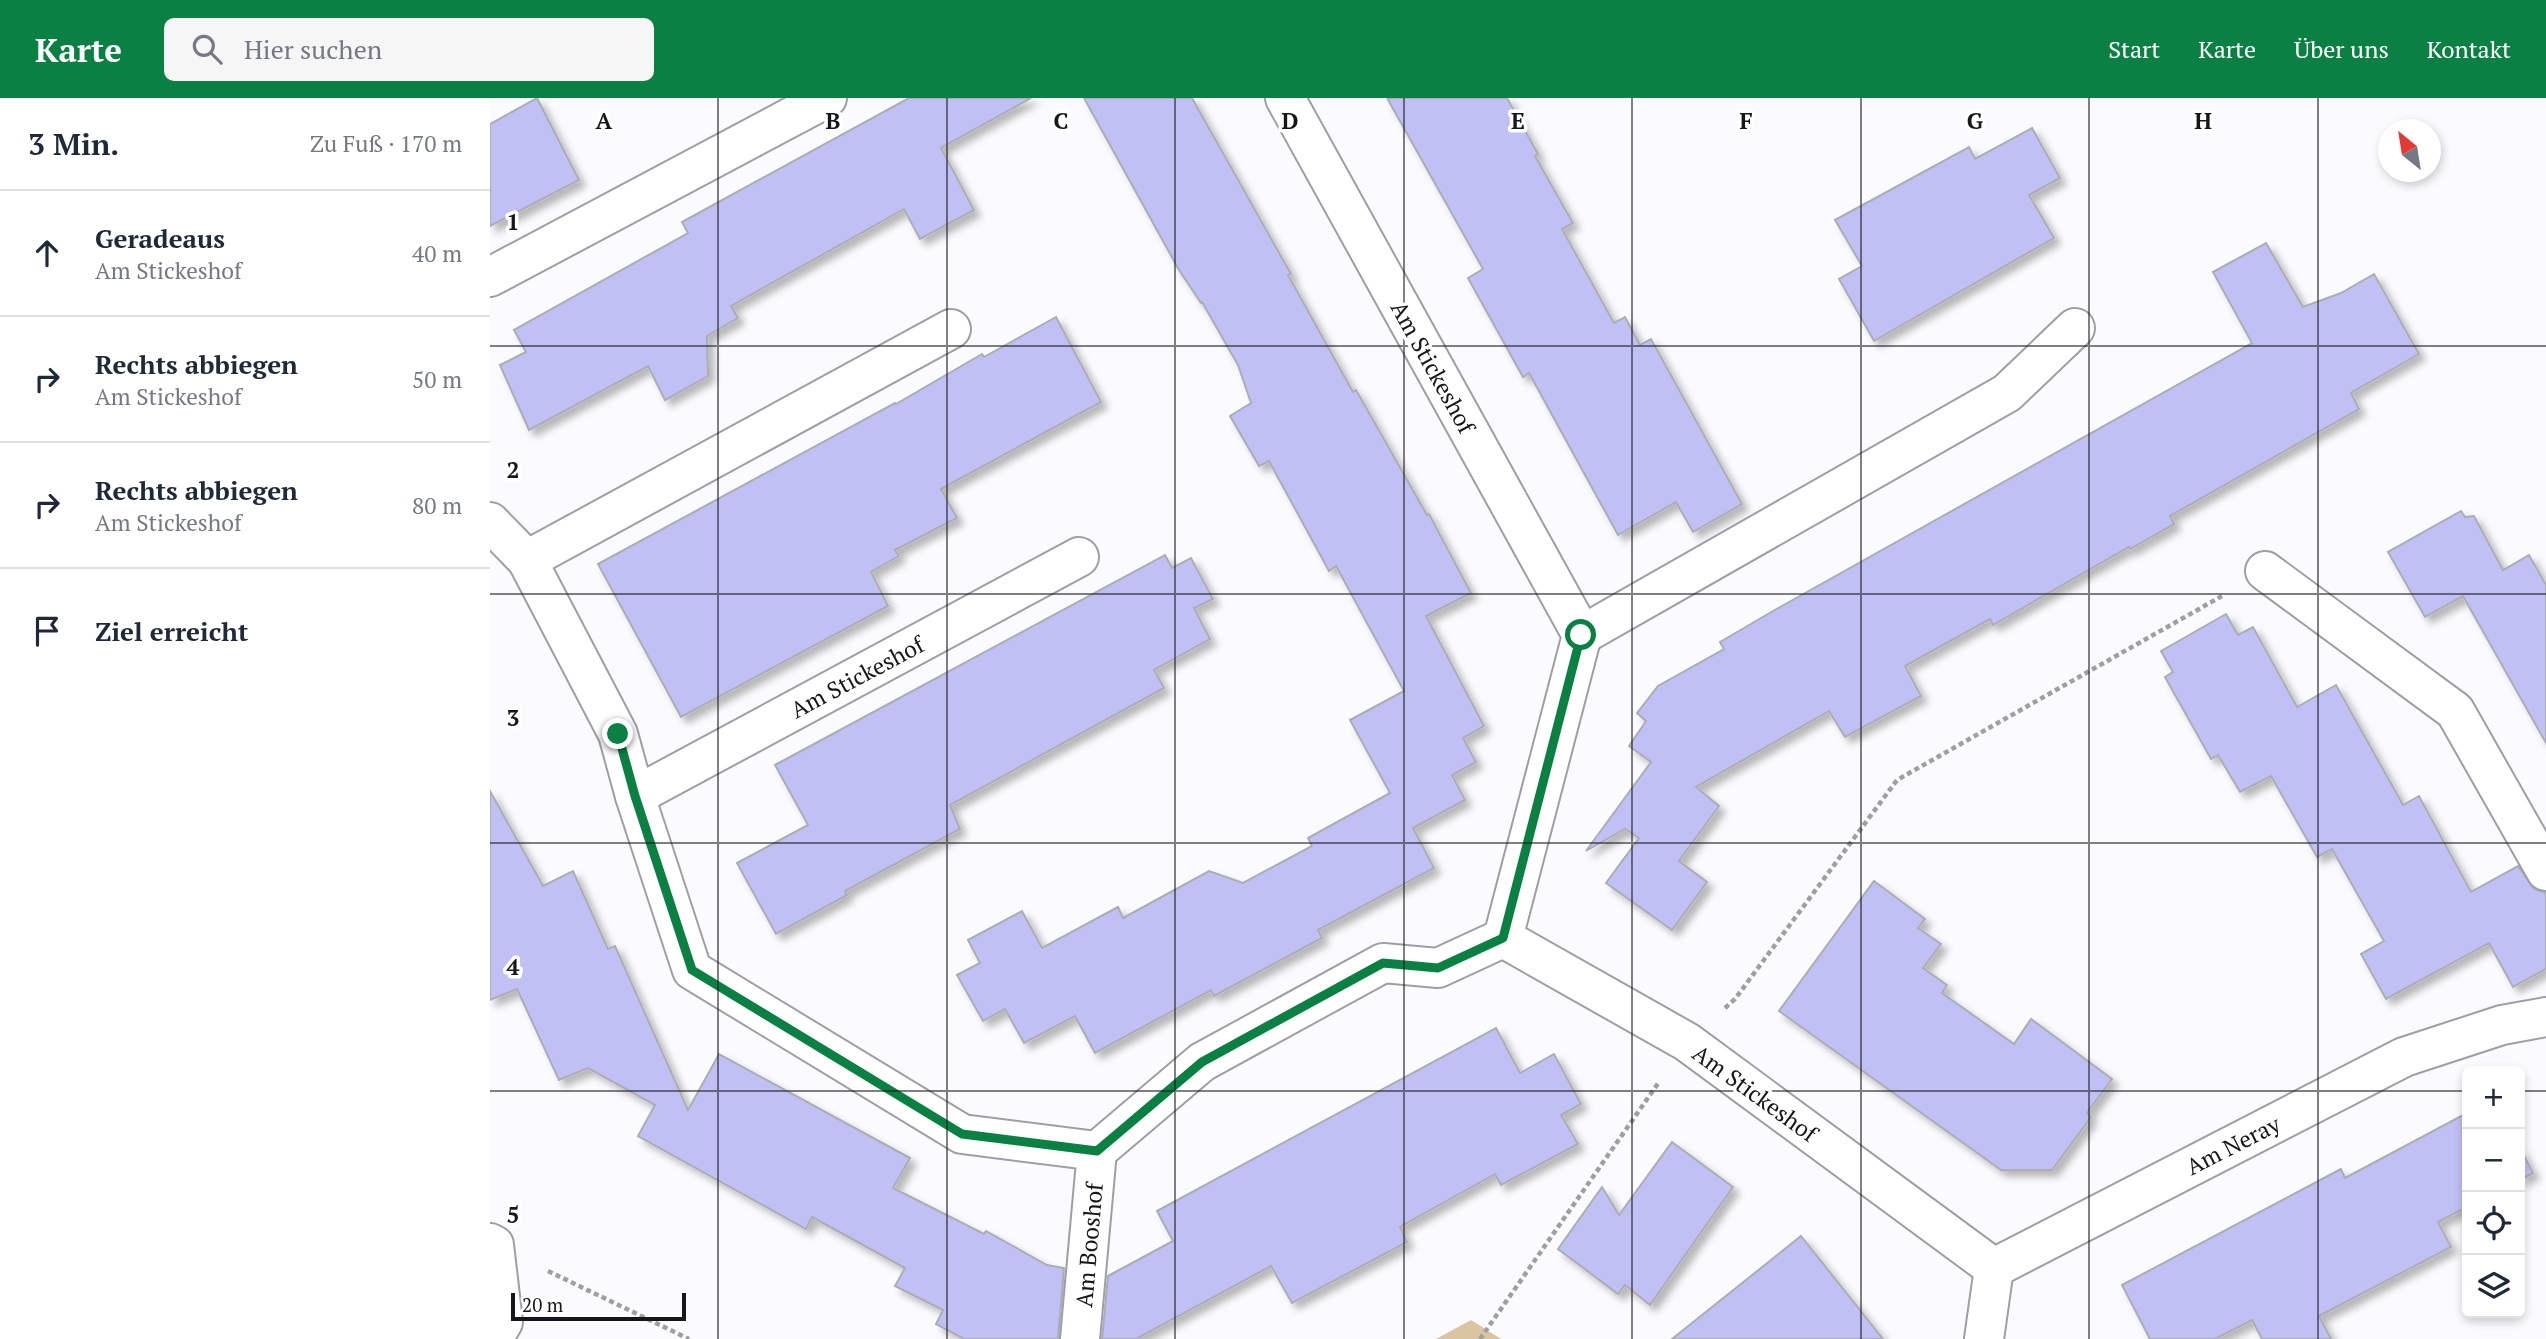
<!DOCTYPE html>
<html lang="de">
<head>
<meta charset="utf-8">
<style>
  :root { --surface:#fff; --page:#f6f6f7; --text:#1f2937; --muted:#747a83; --line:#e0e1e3; --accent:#0b8043 }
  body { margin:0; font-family:"PT Serif",serif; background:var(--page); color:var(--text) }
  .controls { position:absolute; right:21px; bottom:21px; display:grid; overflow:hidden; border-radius:10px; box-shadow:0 4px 10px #0003 }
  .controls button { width:63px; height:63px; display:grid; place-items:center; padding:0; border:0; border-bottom:2px solid var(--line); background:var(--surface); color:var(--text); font:35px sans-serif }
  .compass { position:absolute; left:1888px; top:21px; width:63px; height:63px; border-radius:50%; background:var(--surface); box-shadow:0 4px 10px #0003; rotate:330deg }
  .scale { position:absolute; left:21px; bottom:18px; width:175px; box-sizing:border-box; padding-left:7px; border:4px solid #17171b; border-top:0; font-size:19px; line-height:24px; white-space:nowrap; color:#17171b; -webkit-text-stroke:5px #fff; paint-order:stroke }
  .stop { position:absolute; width:21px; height:21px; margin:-16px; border:5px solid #0b8043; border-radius:50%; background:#fff }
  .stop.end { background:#0b8043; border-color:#fff; box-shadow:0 2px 7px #0008 }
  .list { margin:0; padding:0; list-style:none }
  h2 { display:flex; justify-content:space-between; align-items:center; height:91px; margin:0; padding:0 28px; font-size:30px }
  h2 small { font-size:23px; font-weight:400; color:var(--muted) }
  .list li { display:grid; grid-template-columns:46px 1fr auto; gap:21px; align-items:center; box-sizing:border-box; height:126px; padding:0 28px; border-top:2px solid var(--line) }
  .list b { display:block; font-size:26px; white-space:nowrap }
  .list p { margin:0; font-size:23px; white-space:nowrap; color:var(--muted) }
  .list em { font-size:23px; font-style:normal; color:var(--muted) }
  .icon { flex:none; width:38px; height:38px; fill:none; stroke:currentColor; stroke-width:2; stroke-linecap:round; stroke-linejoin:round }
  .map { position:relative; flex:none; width:2056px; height:1241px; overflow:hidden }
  header { display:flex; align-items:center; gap:42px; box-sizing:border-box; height:98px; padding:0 35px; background:var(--accent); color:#fff }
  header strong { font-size:33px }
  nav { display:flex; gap:38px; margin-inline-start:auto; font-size:24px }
  .search { width:490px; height:63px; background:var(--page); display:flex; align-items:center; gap:18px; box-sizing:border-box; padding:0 24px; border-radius:10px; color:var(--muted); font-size:26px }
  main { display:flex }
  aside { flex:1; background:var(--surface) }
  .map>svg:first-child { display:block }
  .green { fill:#dbc4a0 }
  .building { fill:#c0c0f5; stroke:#acacb7; stroke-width:2; filter:url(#shadow) }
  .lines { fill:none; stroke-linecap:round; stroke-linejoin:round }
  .minor-casing { stroke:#9e9ea9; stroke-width:42 }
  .path { stroke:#9f9fa2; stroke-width:4.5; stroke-dasharray:5 3.5; stroke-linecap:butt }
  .minor { stroke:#fff; stroke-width:38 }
  .route { stroke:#0b8043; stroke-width:9 }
  .grid { fill:none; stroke:#17171b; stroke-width:2; stroke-opacity:0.55 }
  .labels { text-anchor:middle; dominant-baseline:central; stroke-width:7; stroke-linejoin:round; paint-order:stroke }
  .street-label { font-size:23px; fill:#17171b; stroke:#fff }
  .grid-label { font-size:23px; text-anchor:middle; font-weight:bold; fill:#17171b; stroke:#fff; stroke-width:7; stroke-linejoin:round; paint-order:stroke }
</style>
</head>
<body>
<header>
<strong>Karte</strong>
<div class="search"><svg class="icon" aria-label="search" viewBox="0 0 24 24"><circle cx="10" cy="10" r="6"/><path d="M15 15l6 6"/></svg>Hier suchen</div>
<nav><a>Start</a><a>Karte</a><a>Über uns</a><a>Kontakt</a></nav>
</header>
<main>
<aside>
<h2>3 Min.<small>Zu Fuß · 170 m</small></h2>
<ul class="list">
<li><svg class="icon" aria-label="ahead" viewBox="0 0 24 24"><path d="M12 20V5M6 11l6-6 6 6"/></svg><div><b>Geradeaus</b><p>Am Stickeshof</p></div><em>40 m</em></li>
<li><svg class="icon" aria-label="right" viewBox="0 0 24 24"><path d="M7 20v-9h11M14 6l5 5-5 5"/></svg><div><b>Rechts abbiegen</b><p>Am Stickeshof</p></div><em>50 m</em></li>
<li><svg class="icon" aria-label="right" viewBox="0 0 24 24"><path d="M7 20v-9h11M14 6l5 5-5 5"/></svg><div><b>Rechts abbiegen</b><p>Am Stickeshof</p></div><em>80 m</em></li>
<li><svg class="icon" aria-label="arrive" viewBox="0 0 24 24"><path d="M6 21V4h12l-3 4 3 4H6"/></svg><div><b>Ziel erreicht</b></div></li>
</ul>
</aside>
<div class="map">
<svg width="2056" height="1241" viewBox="0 0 2056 1241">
  <defs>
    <filter id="shadow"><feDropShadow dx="6" dy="6" stdDeviation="3.5" flood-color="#0004"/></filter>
  </defs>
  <rect width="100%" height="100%" fill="#fbfbfd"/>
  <path class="green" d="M 981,1222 L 1011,1241 L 946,1241 Z"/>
  <g class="building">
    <path d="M 47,0 L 89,82 L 0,128 L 0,26 Z"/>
    <path d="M 419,0 L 541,0 L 451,50 L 484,112 L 430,141 L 414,111 L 241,208 L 248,220 L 217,238 L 218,278 L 175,302 L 158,268 L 39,332 L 10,267 L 36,254 L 24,232 L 198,135 L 192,124 Z"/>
    <path d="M 594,0 L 702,0 L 801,176 L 798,177 L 863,294 L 866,292 L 937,417 L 939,416 L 981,495 L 936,518 L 994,628 L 973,640 L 986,664 L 962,677 L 975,702 L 923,730 L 944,770 L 828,832 L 832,840 L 724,898 L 721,892 L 605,955 L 585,918 L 534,945 L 515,911 L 493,923 L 467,877 L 490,865 L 478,842 L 532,813 L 552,850 L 628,809 L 633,820 L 719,773 L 753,785 L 822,748 L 818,740 L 900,695 L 860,622 L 914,593 L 846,468 L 839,473 L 779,363 L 769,368 L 740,318 L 761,305 L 748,267 L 712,204 L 711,205 L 689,172 Z"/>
    <path d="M 897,0 L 1017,0 L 1048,56 L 1045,58 L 1083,125 L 1072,131 L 1124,225 L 1135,219 L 1150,247 L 1161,241 L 1252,406 L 1203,434 L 1186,404 L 1128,437 L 1039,275 L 1033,279 L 978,180 L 993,171 Z"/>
    <path d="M 1542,30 L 1570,80 L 1539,97 L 1564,140 L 1384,243 L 1349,181 L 1372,168 L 1345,122 L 1479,49 L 1485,61 Z"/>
    <path d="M 1776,145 L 1813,209 L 1851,195 L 1884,176 L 1929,256 L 1861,295 L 1869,311 L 1680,418 L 1684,426 L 1640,451 L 1639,449 L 1503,527 L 1500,521 L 1415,568 L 1431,598 L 1355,639 L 1339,613 L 1206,689 L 1229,708 L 1189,763 L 1217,784 L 1182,832 L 1116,785 L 1149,740 L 1135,731 L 1096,753 L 1161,664 L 1139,648 L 1156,623 L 1147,615 L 1168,588 L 1234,551 L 1230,544 L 1283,513 L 1762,245 L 1723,174 Z"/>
    <path d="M 566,219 L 611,304 L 451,391 L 467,420 L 405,452 L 409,458 L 381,474 L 398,508 L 191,619 L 108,466 L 405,305 L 406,306 L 492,256 L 494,259 Z"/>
    <path d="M 1971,413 L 1975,419 L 1984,418 L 2013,472 L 2039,457 L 2056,487 L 2056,645 L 1973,498 L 1935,519 L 1898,454 Z"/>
    <path d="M 675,457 L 682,470 L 701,460 L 723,501 L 704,510 L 720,541 L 664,572 L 674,590 L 460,707 L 470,731 L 355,793 L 357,797 L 286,836 L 247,765 L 318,727 L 285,667 Z"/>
    <path d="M 1736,516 L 1748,537 L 1763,529 L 1807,609 L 1846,587 L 1913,707 L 1929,698 L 1981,794 L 2028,768 L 2044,791 L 2056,795 L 2056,871 L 2023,889 L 1999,845 L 1896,901 L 1871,856 L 1894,843 L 1842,751 L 1827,759 L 1781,678 L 1750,694 L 1728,657 L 1721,661 L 1675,579 L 1683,574 L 1671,553 Z"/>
    <path d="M 0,693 L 53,788 L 83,773 L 118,851 L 125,848 L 198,1012 L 229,956 L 420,1060 L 403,1090 L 494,1136 L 496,1133 L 557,1167 L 574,1170 L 568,1241 L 474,1241 L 446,1226 L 453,1212 L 405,1188 L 415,1170 L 322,1119 L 316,1131 L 148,1038 L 165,1007 L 98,970 L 69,982 L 27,891 L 0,902 Z"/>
    <path d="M 1384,783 L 1435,821 L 1428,830 L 1451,846 L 1433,870 L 1457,887 L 1452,895 L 1524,946 L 1541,921 L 1622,981 L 1597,1015 L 1601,1019 L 1562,1072 L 1511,1072 L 1289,913 Z"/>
    <path d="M 1006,930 L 1030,975 L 1064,956 L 1091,1006 L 1071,1017 L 1088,1046 L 1011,1087 L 1005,1076 L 910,1129 L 917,1144 L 802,1205 L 781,1168 L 646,1241 L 612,1241 L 618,1178 L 683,1143 L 667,1113 Z"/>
    <path d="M 1977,1015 L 1977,1109 L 1948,1124 L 1961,1149 L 1829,1218 L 1841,1241 L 1772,1241 L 1762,1222 L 1725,1241 L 1660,1241 L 1632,1187 L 1851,1071 L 1855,1080 Z"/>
    <path d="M 1182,1044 L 1243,1089 L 1160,1207 L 1135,1187 L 1128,1196 L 1068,1151 L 1112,1089 L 1129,1117 Z"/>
    <path d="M 2030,1050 L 2043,1075 L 2030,1082 Z"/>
    <path d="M 1311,1138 L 1393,1241 L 1182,1241 Z"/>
  </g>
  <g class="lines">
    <g class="minor-casing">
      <g id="minor">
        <path d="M 795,0 L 1092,537 L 1013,840 L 1197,944 L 1504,1170"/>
        <path d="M 0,179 L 337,0"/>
        <path d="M 0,424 L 37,462 L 128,636 L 145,698 L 202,872 L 472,1036 L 607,1053 L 712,964 L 893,865 L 948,870 L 1013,840"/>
        <path d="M 37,462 L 461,231"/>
        <path d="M 1775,473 L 1965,613 L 2056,773"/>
        <path d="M 1092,537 L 1517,295 L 1585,230"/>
        <path d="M 145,698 L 589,459"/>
        <path d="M 0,1145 L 4,1147 L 13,1224 L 3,1241"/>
        <path d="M 590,1241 L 607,1053"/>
        <path d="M 1494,1241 L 1504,1170 L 1914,959 L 2012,927 L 2056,919"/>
      </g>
    </g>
    <g class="path">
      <path d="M 1235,910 L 1245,901 L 1407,682 L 1732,498"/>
      <path d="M 58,1173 L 199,1241"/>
      <path d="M 990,1241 L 1169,984"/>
    </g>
    <use href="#minor" class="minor"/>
  </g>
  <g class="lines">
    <path class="route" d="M 128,636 L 145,698 L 202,872 L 472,1036 L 607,1053 L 712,964 L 893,865 L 948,870 L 1013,840 L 1091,537"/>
  </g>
  <path class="grid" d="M 228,0 L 228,1241M 457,0 L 457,1241M 685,0 L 685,1241M 914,0 L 914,1241M 1142,0 L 1142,1241M 1371,0 L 1371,1241M 1599,0 L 1599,1241M 1828,0 L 1828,1241M 0,248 L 2056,248M 0,496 L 2056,496M 0,745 L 2056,745M 0,993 L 1977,993M 2030,993 L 2056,993"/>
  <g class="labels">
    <g class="street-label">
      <text transform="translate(943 269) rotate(61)">Am Stickeshof</text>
      <text transform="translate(367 579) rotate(-28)">Am Stickeshof</text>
      <text transform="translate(1265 995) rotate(36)">Am Stickeshof</text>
      <text transform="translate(1743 1047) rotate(-27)">Am Neray</text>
      <text transform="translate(599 1147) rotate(-85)">Am Booshof</text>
    </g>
  </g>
  <g class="grid-label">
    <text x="114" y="31">A</text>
    <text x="343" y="31">B</text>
    <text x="571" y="31">C</text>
    <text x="800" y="31">D</text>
    <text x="1028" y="31">E</text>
    <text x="1256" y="31">F</text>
    <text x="1485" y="31">G</text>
    <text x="1713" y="31">H</text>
    <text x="23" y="132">1</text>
    <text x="23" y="380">2</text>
    <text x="23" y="628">3</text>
    <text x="23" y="877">4</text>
    <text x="23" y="1125">5</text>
  </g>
</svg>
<div class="controls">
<button>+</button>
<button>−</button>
<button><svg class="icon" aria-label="locate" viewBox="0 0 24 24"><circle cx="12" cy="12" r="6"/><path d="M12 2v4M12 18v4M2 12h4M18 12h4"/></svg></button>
<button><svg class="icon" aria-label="layers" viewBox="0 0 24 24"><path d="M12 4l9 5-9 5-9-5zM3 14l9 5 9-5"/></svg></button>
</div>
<svg class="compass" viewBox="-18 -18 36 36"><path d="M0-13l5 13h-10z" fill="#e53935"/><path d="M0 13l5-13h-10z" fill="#747a83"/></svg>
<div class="scale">20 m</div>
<div class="stop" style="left:1091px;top:537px"></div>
<div class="stop end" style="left:128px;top:636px"></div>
</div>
</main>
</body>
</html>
